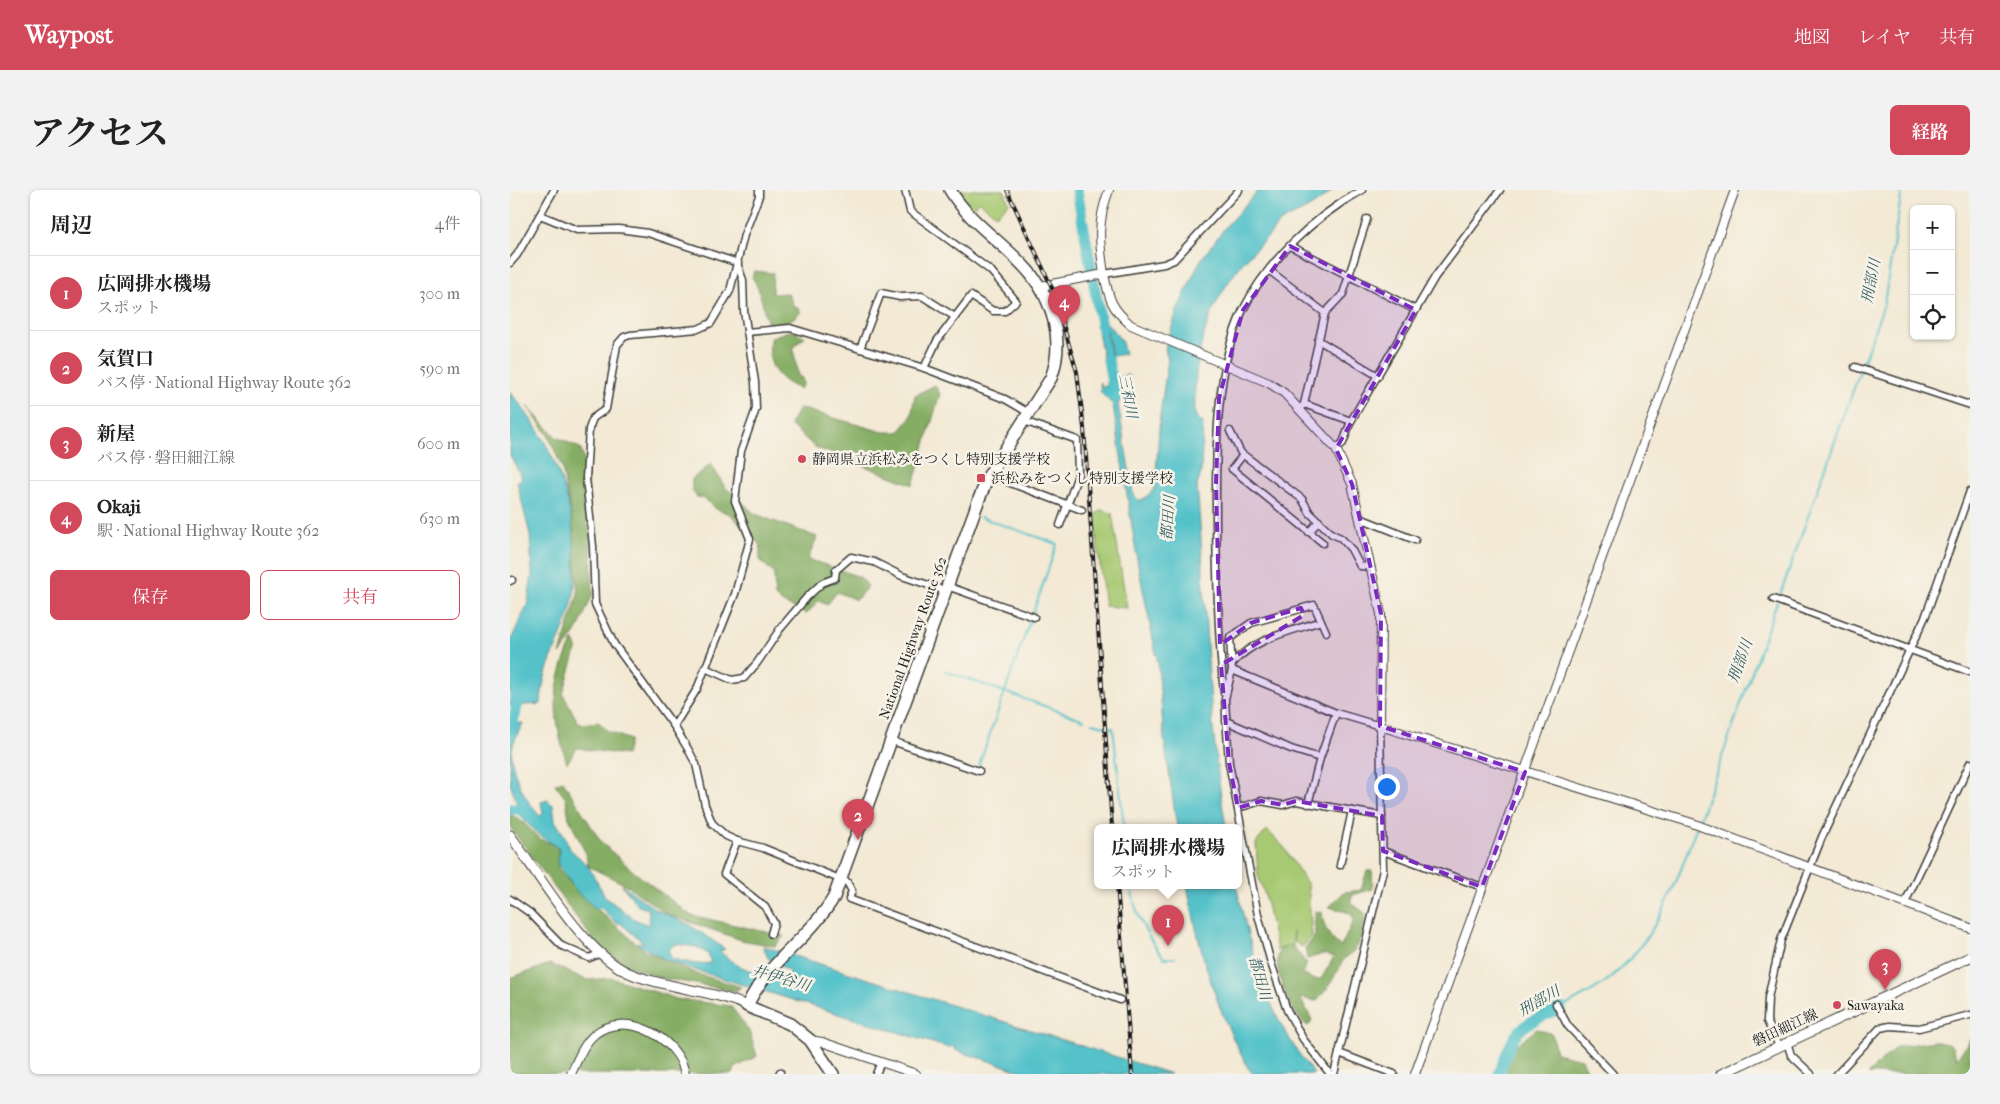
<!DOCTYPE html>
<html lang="ja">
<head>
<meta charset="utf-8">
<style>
  :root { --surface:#fff; --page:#f2f2f2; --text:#222; --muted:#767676; --line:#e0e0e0; --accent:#d1495b }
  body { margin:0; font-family:"IM FELL French Canon","Noto Serif JP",serif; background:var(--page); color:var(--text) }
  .controls { position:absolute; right:15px; top:15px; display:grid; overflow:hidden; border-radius:8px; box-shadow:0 1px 4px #0004 }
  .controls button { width:45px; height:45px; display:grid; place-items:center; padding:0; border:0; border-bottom:1px solid var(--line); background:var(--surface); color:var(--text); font:25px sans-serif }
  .you { position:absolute; left:876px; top:596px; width:18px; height:18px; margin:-12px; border:4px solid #fff; border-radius:50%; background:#1a73e8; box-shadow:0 0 0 8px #1a73e833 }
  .badge { display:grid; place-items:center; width:32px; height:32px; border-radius:50%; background:var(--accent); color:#fff; font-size:16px; font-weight:700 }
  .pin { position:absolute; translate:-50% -41px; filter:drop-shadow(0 1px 2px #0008) }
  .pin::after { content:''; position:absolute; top:26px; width:18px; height:15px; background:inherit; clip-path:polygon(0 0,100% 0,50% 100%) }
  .popup { position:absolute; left:584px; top:634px; width:148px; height:65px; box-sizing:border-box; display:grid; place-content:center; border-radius:8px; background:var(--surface); filter:drop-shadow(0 1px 4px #0005); font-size:16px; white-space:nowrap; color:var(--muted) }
  .popup b { font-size:19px; color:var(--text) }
  .popup::after { content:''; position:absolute; left:50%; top:100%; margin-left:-10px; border:10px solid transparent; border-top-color:var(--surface) }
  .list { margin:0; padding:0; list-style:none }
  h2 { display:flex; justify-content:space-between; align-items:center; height:65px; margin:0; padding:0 20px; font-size:21px }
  h2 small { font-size:16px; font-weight:400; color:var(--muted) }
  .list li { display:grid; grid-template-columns:32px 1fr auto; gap:15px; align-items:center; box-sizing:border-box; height:75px; padding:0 20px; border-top:1px solid var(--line) }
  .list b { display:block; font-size:19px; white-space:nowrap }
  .list p { margin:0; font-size:16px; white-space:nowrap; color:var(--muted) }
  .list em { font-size:16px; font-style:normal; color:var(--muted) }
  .actions { display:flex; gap:10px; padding:15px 20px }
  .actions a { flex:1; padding:11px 0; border:1px solid var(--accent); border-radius:8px; text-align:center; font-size:18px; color:var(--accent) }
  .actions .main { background:var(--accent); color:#fff }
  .icon { flex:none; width:28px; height:28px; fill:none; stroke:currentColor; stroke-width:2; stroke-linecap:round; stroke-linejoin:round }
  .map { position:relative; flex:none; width:1460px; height:884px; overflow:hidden; border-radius:8px }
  header { display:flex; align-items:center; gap:30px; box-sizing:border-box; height:70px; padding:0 25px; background:var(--accent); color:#fff }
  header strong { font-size:24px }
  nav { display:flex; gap:28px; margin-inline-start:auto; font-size:18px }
  .intro { display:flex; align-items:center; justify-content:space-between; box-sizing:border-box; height:120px; padding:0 30px }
  h1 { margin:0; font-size:35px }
  .button { padding:12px 22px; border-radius:8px; background:var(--accent); color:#fff; font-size:18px; font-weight:700 }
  main { display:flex; gap:30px; padding:0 30px }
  aside { flex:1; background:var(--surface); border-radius:8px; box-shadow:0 1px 4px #0004 }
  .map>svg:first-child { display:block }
  .green { fill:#a7c972; stroke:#627247 }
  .forest { fill:#85ad64; stroke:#506440 }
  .water { fill:#54c2ca; stroke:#386f73; fill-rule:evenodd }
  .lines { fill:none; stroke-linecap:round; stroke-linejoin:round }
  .stream { stroke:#54c2ca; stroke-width:2 }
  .river { stroke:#54c2ca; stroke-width:11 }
  .minor-casing { stroke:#3c3b38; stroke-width:9 }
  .tertiary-casing { stroke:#3c3b38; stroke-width:10 }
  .secondary-casing { stroke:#3c3b38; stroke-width:11 }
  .trunk-casing { stroke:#3c3b38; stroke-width:14 }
  .minor { stroke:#fff; stroke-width:6 }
  .tertiary { stroke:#fff; stroke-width:8 }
  .secondary { stroke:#fff; stroke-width:9 }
  .trunk { stroke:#fff; stroke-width:11 }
  .rail-casing { stroke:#1c1c1c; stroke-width:4 }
  .rail { stroke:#f7f3e8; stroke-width:2; stroke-dasharray:5.5; stroke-linecap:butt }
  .marked { fill:#7b2cbf; fill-opacity:0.2; stroke:#7b2cbf; stroke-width:4; stroke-dasharray:10 6; stroke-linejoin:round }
  .poi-dot { fill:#d1495b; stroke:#f7f3e8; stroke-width:2 }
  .labels { text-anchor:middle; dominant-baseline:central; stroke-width:5; stroke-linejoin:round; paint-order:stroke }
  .poi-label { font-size:14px; fill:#1c1c1c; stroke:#f7f3e8; text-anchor:start }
  .street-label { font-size:14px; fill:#1c1c1c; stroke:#f7f3e8 }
  .water-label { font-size:15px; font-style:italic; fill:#325e62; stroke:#f7f3e8 }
</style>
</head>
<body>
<header>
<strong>Waypost</strong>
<nav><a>地図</a><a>レイヤ</a><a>共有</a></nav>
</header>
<div class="intro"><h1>アクセス</h1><a class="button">経路</a></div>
<main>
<aside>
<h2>周辺<small>4件</small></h2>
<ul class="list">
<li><span class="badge">1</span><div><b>広岡排水機場</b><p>スポット</p></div><em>300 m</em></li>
<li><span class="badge">2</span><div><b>気賀口</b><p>バス停 · National Highway Route 362</p></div><em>590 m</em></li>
<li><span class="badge">3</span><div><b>新屋</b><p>バス停 · 磐田細江線</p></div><em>600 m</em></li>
<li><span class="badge">4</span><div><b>Okaji</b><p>駅 · National Highway Route 362</p></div><em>630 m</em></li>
</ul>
<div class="actions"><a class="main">保存</a><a>共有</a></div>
</aside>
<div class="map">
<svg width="1460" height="884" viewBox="0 0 1460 884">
  <rect width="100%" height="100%" fill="#f7f3e8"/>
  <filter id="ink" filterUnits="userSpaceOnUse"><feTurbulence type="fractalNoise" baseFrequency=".02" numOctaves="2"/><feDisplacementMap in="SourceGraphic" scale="10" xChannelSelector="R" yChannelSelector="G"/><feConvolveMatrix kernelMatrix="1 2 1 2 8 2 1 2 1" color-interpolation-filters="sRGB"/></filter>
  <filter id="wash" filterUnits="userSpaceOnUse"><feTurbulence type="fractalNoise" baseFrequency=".0096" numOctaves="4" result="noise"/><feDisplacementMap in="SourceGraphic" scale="20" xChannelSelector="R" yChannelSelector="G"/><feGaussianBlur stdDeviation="1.12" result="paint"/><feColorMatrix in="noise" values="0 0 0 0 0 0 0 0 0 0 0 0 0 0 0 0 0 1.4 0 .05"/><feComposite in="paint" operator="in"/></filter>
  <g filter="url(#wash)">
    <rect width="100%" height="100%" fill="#f3e9d4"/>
    <g class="green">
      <path d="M 445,0 L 494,0 L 499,13 L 486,25 L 469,11 L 462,19 Z"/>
      <path d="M 591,320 L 602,323 L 617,418 L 595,416 L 584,326 Z"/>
      <path d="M 757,640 L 773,656 L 798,695 L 802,746 L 792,757 L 784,752 L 783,742 L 783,756 L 774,756 L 767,761 L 755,705 L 748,686 L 746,653 Z"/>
    </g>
    <g class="forest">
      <path d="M 244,81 L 263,83 L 262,104 L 278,103 L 284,117 L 290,119 L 290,123 L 278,132 L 258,134 C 252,118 252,102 242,87 Z"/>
      <path d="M 281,140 L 295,147 L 283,157 L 288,186 L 292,188 L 293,194 L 290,199 C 266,190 254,172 262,147 Z"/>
      <path d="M 425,195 L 430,204 L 403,295 L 305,257 L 280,235 L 289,218 L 373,242 L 389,242 L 401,227 L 405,205 Z"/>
      <path d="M 17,216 L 46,247 L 70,258 L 77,278 L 83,404 L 67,441 L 50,464 L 68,404 L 62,330 L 52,278 L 38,245 Z"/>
      <path d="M 201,274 L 215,297 L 245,324 L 307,347 L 298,369 L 350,387 L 358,396 L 346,410 L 327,402 L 317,415 L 308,411 L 297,424 L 273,413 L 265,406 L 264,384 L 250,370 L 250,355 L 220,324 L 206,319 L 194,308 L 187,307 L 182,300 L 182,289 Z"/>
      <path d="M 63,450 L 67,457 L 53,504 L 69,534 L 89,532 L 98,541 L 120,550 L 116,565 L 67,558 L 57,573 C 42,526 41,495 63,450 Z"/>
      <path d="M 53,591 L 91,652 L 123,681 L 180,725 L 274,746 L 265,756 L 231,750 L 157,724 L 116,695 L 78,676 L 76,664 L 59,628 L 56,609 L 45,594 Z"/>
      <path d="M 0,625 L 2,625 L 14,633 L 30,649 L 48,657 L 48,678 L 70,704 L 134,760 L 187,784 L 231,797 L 226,801 L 151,788 L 116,775 L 87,755 L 0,637 Z"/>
      <path d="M 857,681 L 862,681 L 863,699 L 843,705 L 840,712 L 855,723 L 853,744 L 846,759 L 834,769 L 819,796 L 807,811 L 790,808 L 802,830 L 798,836 C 783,827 764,784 768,766 C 768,762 772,758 774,756 L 783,756 L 797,774 L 792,783 L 802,789 L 811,789 L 824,767 L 813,764 L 797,769 L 795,758 L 805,746 L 805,721 L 812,722 C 813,738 819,747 831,757 L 844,729 L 840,723 L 819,717 L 834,702 L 851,700 Z"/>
      <path d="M 40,774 L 77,790 L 102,788 L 167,809 L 221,816 L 239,841 L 247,866 L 225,878 L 223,884 L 0,884 L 0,788 Z"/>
      <path d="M 1027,839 L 1042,844 L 1046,863 L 1072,869 L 1079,884 L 997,884 L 997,862 Z"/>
      <path d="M 1460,849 L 1460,884 L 1358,884 L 1386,857 L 1424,851 L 1441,855 L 1447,869 Z"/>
    </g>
    <g class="water">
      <path d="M 749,0 L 823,0 C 814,7 805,15 795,20 C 786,25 775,28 767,35 C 764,38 762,44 758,47 C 704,96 682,152 685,225 L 693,233 L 691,283 L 687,296 C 697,410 696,524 716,637 L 667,637 L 654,549 L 648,474 L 628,375 L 603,215 L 591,203 L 590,192 L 592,197 L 597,196 L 597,191 L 610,191 L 610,187 L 618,185 C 623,197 615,205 608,214 L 623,303 L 628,310 L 631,311 L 645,299 L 650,225 L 658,169 L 655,159 L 668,118 L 690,71 L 717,35 Z"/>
      <path d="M 587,114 L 589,125 L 594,131 L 604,183 L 596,185 L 585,124 Z"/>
      <path d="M 596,132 L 611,150 L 615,164 L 602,166 Z"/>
      <path d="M 0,202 C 41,250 64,305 65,368 C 65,383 66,399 62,414 C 53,450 32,475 31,514 L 0,516 L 0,452 L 18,413 L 22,383 L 20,345 L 7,292 L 12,288 L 0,265 Z"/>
      <path d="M 13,533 C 9,541 4,550 2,559 C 0,581 15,611 30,626 L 33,624 L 31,612 L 38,610 L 43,615 L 45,631 L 54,645 L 60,659 L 78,676 L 96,708 L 126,730 L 140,735 L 138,719 L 128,716 L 112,695 L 145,719 L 180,735 L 215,759 L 210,761 C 231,783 248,782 277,787 L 279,781 L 258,768 L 253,756 L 661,884 L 519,884 L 445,860 L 446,858 L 440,856 L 439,858 L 185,780 L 156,770 L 127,754 L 128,752 L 135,754 L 110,733 L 106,733 L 91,718 L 86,719 L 67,702 L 47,673 L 49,659 L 27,643 L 6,622 L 8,616 L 0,594 L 0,534 ZM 165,754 L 187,757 L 198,764 L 201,773 L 186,774 L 162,769 L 158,760 Z"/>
      <path d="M 677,695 L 726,695 C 744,770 755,822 804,884 L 743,884 L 738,878 C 705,817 690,763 677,695 Z"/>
    </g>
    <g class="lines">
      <g class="stream">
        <path d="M 470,327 L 547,354 L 523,423"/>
        <path d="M 1269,408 L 1374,114 L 1392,0"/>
        <path d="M 435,481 L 574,530"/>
        <path d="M 582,533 L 603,538 L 614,637"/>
        <path d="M 468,578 L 521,428"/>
        <path d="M 1188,634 L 1267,412"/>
        <path d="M 621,695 C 624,723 636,746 654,768 L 665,768"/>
        <path d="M 1051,818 C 1067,809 1084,801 1098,790 C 1147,750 1166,695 1186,638"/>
      </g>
      <g class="river">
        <path d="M 567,0 L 592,139"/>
        <path d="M 598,169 L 604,205"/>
        <path d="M 0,545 L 10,501"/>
        <path d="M 0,619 L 10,619 L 19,625"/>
        <path d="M 989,884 C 1006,837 1006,838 1051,818"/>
      </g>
    </g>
  </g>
  <g filter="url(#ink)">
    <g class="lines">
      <g class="minor-casing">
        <g id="minor">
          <path d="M 249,0 L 249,6 L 234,45 L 220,101 L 201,133 L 188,139 L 120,145 L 114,147 L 107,155 L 96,219 L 83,228 L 79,239 L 76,288 L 83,356 L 85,414 L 104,454 L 164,536 L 178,559 L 186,574 L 195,615 L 202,633 L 216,646 L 227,651 L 253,658 L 337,692 L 342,701 L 339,709 L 610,810"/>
          <path d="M 395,0 L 400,21 L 481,81 L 506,111 L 495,121 L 483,121 L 461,106 L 427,151 L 414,178"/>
          <path d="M 30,25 L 67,40 L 109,39 L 138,43 L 228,73"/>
          <path d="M 780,56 L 906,120"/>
          <path d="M 0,73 L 7,65 L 44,0"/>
          <path d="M 760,81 L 815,123"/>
          <path d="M 594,84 L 654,74 L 664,70 L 729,0"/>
          <path d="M 237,142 L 280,138 L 414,178 L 495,209 L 519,223"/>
          <path d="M 808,150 L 868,186"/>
          <path d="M 350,159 L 371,103 L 390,107 L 412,106 L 445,127"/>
          <path d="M 1345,177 L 1460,215"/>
          <path d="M 794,214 L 841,231"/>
          <path d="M 790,220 L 794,214 L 815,123 L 833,104 L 857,29"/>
          <path d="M 514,231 L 567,250 L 568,285 L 550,335"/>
          <path d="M 720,241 L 731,263 L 792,309 L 800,323 L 822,344 L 831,348 L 841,359 L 850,376 L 861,377"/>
          <path d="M 826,259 L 833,253 L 841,231 L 925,87 L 990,0"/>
          <path d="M 733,265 L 722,279 L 813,353"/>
          <path d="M 479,285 L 572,320"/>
          <path d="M 850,328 L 905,350"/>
          <path d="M 799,342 L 809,331"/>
          <path d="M 0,391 L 2,390"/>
          <path d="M 437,396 L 524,427"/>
          <path d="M 1263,409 L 1460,482"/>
          <path d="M 816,442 L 804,415 L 741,433 L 720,448 L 722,480 L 715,509 L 719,573 L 748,725 L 761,773 L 777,820 L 793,849 L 820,884"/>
          <path d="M 721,475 C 744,448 779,442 811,431"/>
          <path d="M 195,478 L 222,490 L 234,488 L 247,473 L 270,439 L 297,407 L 312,393 L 325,388 L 326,380 L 341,367 L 364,372 L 392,386 L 436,401"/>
          <path d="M 722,480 L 826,523 L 870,536 L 873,680 L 829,863 L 884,884"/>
          <path d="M 714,503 C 708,446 707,390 706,333 C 706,267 704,180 733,120 C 758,70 804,27 852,0"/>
          <path d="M 716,531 L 781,559 L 810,568"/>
          <path d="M 164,536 L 187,499 L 225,404 L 240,349 L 225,311 L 231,261 L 246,219 L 245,192 L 234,121 L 233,90 L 228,76"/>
          <path d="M 382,551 L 469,581"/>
          <path d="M 798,614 L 810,568 L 826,523"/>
          <path d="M 728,618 L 751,611 L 773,615 L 786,611 L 872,626"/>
          <path d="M 227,651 L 214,684 L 255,717 L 264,733 L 261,744"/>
          <path d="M 873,661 L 972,697"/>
          <path d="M 830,675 L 842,621"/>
          <path d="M 0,709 L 20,723 L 52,756 L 79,768 L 89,764"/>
          <path d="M 1395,713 L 1460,573"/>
          <path d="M 1046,814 L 1058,836 L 1103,884"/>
          <path d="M 1277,852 L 1281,865 L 1301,884"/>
          <path d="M 1269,856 L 1257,831 L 1258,808 L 1271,750 L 1312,647 L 1416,425 L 1460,301"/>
          <path d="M 269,884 L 270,882"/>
          <path d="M 366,884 L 371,872"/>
          <path d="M 824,884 L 829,863"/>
          <path d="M 1327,884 L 1370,838 L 1380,836 L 1409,838 L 1460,825"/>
        </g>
      </g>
      <g class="tertiary-casing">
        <g id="tertiary">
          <path d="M 594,84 C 599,109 601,118 621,135 L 759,193 L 774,203 L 826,259 L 842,294 L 871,424 L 870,536 L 1182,633 L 1460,738"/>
          <path d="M 531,96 L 594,84 C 589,51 587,32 599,0"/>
          <path d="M 300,850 L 312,852 L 406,884"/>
          <path d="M 61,884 C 67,871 73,854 85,844 C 115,819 169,848 175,884"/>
          <path d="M 905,884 L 1225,0"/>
        </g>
      </g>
      <g class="secondary-casing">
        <g id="secondary">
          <path d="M 0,645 C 30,686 76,768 124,785 C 161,799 202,800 237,816"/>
          <path d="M 1211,884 L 1460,767"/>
        </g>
      </g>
      <g class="trunk-casing">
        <path id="trunk" d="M 323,884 L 300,850 L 280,834 L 237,816 C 257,772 300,748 324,707 L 469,309 L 479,285 L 541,188 C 548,169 549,151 544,131 C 530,68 470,50 440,0"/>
      </g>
      <use href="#minor" class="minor"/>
      <use href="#tertiary" class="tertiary"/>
      <use href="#secondary" class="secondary"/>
      <use href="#trunk" class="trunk"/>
      <g class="rail-casing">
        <g id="rail">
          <path d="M 497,0 L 543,100 L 567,182 L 574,238 L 602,637"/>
          <path d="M 607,695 L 622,884"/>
        </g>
      </g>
      <use href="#rail" class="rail"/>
    </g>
  </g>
  <path class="marked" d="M 780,56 L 906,120 L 826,259 L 842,294 L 871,424 L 870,536 L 1015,582 L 972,697 L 873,661 L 872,626 L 786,611 L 773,615 L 751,611 L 728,618 L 719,573 L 711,475 L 794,425 L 791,418 L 741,433 L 710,455 L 706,294 L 709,208 L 733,120 Z"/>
  <g class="poi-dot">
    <circle cx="292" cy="269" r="5"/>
    <rect x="466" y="283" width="10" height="10" rx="2.5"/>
    <circle cx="1327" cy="815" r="5"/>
  </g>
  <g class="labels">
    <g class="poi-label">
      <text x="302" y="269">静岡県立浜松みをつくし特別支援学校</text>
      <text x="481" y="288">浜松みをつくし特別支援学校</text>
      <text x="1337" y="815">Sawayaka</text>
    </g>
    <g class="street-label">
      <text transform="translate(403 448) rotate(-70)">National Highway Route 362</text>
      <text transform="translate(1275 838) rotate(-25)">磐田細江線</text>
    </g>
    <g class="water-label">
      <text transform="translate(1361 91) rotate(-79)">刑部川</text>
      <text transform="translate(618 206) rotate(80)">三和川</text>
      <text transform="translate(658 328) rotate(-86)">都田川</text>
      <text transform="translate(1230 471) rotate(-70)">刑部川</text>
      <text transform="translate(271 788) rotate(16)">井伊谷川</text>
      <text transform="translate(750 788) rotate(74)">都田川</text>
      <text transform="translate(1029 811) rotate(-30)">刑部川</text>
    </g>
  </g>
</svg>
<div class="controls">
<button>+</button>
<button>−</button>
<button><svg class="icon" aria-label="locate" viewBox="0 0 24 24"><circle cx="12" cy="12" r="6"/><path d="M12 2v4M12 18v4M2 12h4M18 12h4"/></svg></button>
</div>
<div class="you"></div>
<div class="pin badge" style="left:658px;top:756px">1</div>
<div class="popup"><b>広岡排水機場</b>スポット</div>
<div class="pin badge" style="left:348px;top:650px">2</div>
<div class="pin badge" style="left:1375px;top:800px">3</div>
<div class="pin badge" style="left:554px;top:136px">4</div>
</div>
</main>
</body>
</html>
